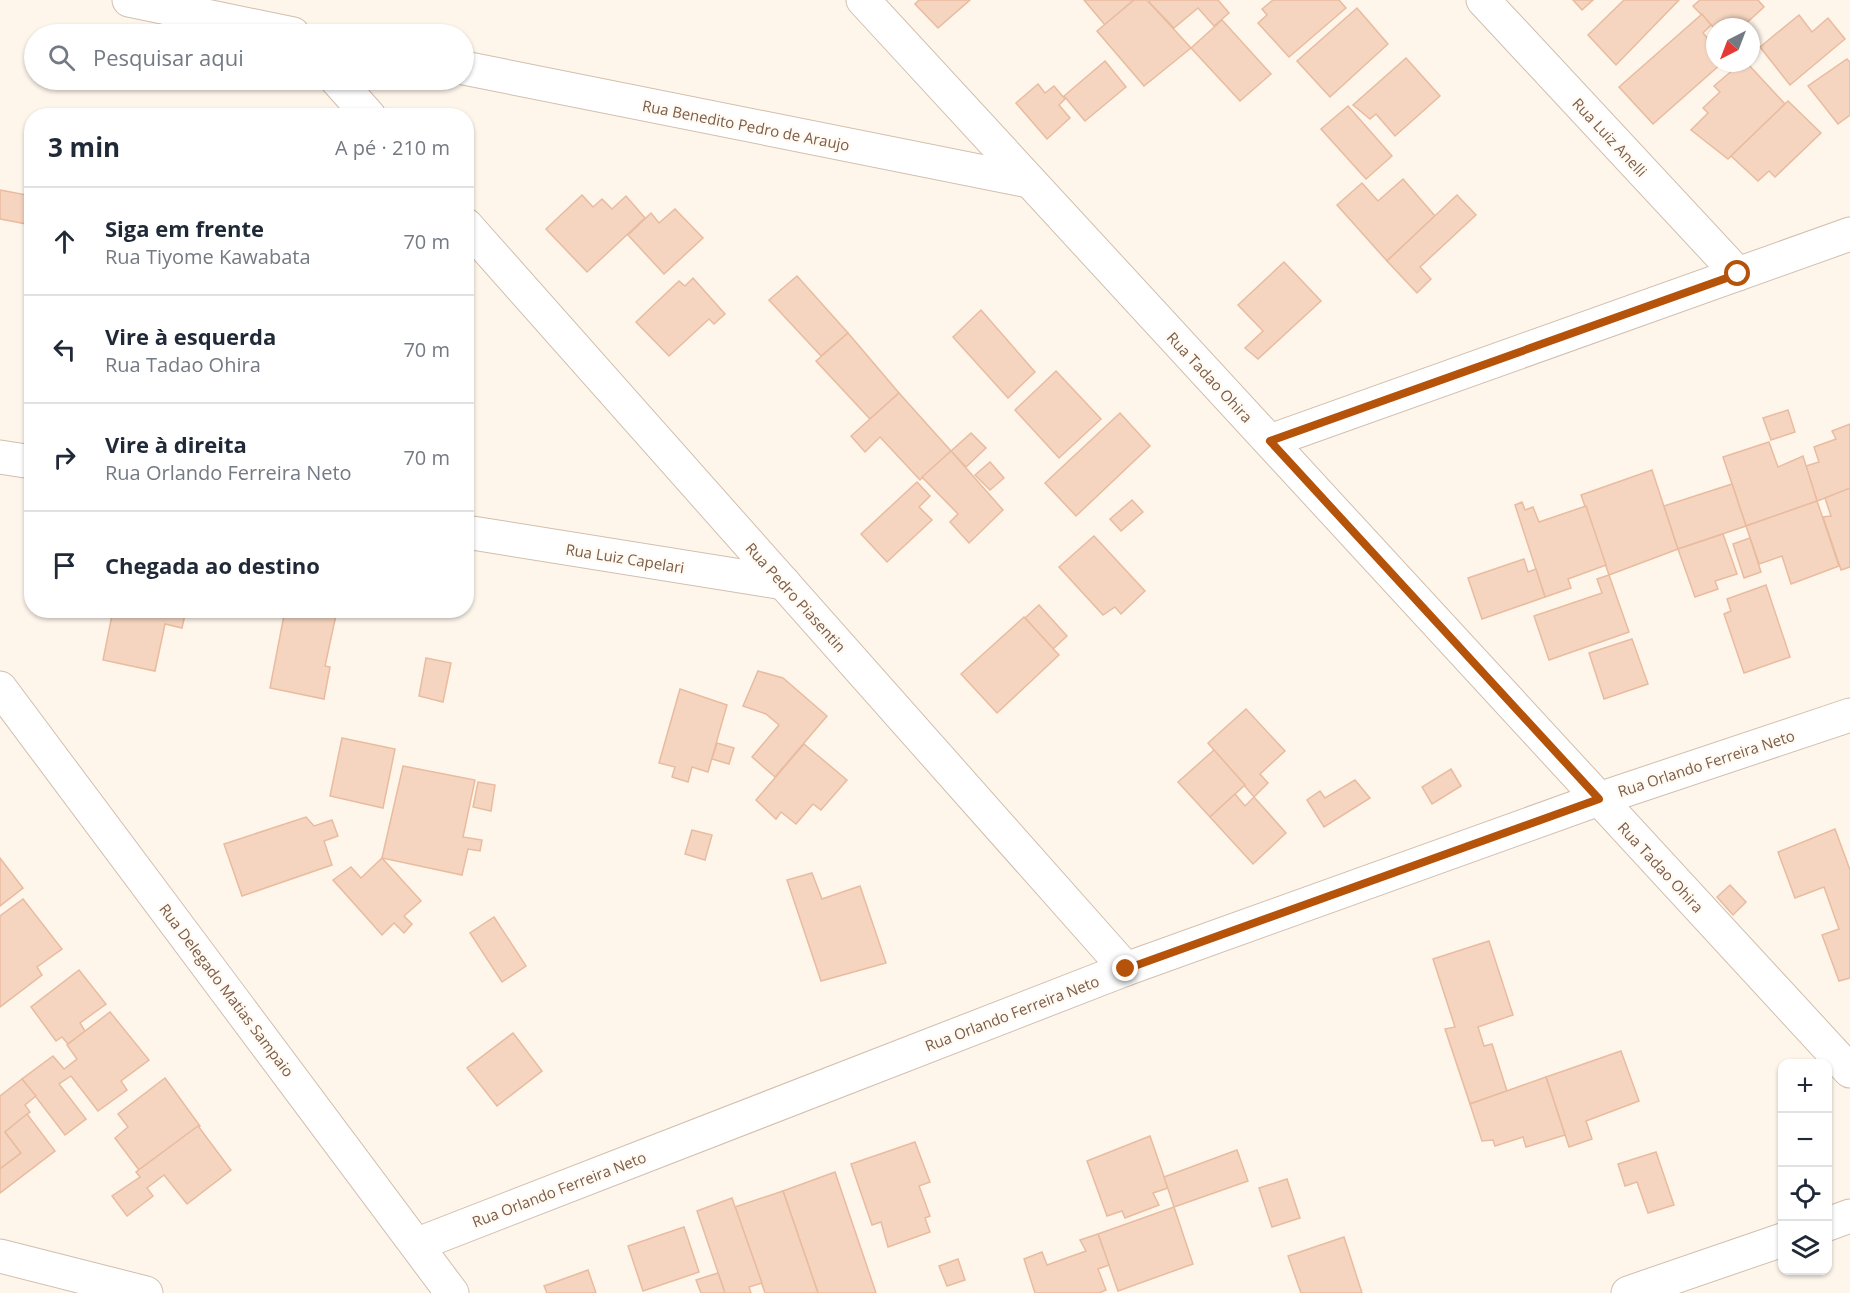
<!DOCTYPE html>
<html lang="pt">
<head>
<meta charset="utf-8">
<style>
  :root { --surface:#fff; --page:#f2f2f3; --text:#1f2937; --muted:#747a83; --line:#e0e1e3 }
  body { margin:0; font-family:"Open Sans",sans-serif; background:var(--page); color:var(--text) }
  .controls { position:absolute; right:18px; bottom:18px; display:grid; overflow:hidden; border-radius:12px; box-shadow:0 2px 4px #0004 }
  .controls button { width:54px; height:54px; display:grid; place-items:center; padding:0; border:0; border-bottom:2px solid var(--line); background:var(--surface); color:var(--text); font:30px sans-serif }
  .compass { position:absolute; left:1706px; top:18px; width:54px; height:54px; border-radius:50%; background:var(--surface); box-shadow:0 2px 4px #0004; rotate:222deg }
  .stop { position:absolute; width:18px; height:18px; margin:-14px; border:4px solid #b45309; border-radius:50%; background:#fff }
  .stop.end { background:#b45309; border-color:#fff; box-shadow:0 2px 6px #0008 }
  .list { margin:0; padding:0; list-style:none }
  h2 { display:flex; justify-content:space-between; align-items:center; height:78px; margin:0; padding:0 24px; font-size:26px }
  h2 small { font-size:20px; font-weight:400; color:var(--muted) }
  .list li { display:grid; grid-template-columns:39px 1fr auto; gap:18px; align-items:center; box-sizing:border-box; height:108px; padding:0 24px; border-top:2px solid var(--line) }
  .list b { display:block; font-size:22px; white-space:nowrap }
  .list p { margin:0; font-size:20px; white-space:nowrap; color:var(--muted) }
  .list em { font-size:20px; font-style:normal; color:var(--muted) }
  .icon { flex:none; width:33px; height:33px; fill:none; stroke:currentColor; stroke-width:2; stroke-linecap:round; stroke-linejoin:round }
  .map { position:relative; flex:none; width:1850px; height:1293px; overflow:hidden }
  .search { position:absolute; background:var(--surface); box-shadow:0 2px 4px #0004; left:24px; top:24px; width:450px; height:66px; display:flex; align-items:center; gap:15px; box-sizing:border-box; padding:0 21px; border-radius:33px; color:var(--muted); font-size:22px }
  .panel { position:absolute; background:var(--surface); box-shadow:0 2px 4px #0004; left:24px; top:108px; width:450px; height:510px; border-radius:24px }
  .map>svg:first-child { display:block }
  .building { fill:#f5d5c0; stroke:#e9bb9f; stroke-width:1.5 }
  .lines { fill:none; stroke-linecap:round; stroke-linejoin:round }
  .street-casing { stroke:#d2beae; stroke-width:35 }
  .street { stroke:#fff; stroke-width:33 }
  .route { stroke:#b45309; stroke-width:8 }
  .labels { text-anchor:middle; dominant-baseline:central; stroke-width:4.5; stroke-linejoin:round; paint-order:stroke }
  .street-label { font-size:15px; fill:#7c5c4a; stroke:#fffaf2 }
</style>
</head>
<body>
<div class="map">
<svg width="1850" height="1293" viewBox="0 0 1850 1293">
  <rect width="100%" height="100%" fill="#fef6eb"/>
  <g class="building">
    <path d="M 919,0 L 970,0 L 938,28 L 915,4 Z"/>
    <path d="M 1084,0 L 1134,0 L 1105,25 Z"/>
    <path d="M 1134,0 L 1147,0 L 1191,48 L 1144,86 L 1097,31 Z"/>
    <path d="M 1150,0 L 1218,0 L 1229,13 L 1214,26 L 1198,8 L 1174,28 L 1149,2 Z"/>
    <path d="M 1273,0 L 1339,0 L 1346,8 L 1289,57 L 1258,23 L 1267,15 L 1262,9 Z"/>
    <path d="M 1573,0 L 1593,0 L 1582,10 Z"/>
    <path d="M 1624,0 L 1679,0 L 1616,65 L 1588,35 Z"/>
    <path d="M 1700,0 L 1758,0 L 1764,7 L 1742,27 L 1715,27 L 1715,29 L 1693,6 Z"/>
    <path d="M 1357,8 L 1388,44 L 1330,97 L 1297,61 Z"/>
    <path d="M 1702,14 L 1711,25 L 1703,33 L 1715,46 L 1715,63 L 1722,63 L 1653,124 L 1619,87 Z"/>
    <path d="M 1799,15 L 1812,32 L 1828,18 L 1845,39 L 1790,85 L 1760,47 Z"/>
    <path d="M 1222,20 L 1271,74 L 1240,101 L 1191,48 Z"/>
    <path d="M 1406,58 L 1440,96 L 1395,136 L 1376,114 L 1370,119 L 1353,105 Z"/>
    <path d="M 1847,59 L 1850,62 L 1850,115 L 1838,124 L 1808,86 Z"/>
    <path d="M 1105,61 L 1126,87 L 1085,121 L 1064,96 Z"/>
    <path d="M 1741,63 L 1747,63 L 1785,104 L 1728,159 L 1691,130 L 1708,113 L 1703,108 L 1720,92 L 1714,86 Z"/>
    <path d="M 1038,84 L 1045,93 L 1054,86 L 1065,99 L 1059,105 L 1070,118 L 1047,139 L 1016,103 Z"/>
    <path d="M 1788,101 L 1821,133 L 1775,177 L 1769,171 L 1758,181 L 1731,156 Z"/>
    <path d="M 1348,106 L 1392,156 L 1366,179 L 1321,129 Z"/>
    <path d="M 1403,179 L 1435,216 L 1387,261 L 1337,205 L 1362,183 L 1378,201 Z"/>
    <path d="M 0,190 L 32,196 L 32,225 L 0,219 Z"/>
    <path d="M 582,195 L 593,207 L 602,199 L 612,209 L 626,196 L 645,218 L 587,272 L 546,229 Z"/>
    <path d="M 1457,195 L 1476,215 L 1420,267 L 1431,279 L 1417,293 L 1387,261 Z"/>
    <path d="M 675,209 L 703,238 L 664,274 L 628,235 L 651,213 L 659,223 Z"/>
    <path d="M 1284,262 L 1321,301 L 1258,359 L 1245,348 L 1263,331 L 1238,305 Z"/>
    <path d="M 797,276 L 848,333 L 821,356 L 769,300 Z"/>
    <path d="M 693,278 L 725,314 L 714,324 L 709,319 L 669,356 L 636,322 L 679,281 L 685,286 Z"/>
    <path d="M 981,310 L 1035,372 L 1008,398 L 953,337 Z"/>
    <path d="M 848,333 L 899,393 L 870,419 L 816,361 Z"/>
    <path d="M 1056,371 L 1101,419 L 1059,458 L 1015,410 Z"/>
    <path d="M 899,393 L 951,451 L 920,480 L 880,437 L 865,452 L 851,436 Z"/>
    <path d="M 1788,410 L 1795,432 L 1771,440 L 1763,418 Z"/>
    <path d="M 1120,413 L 1150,446 L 1076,516 L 1045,483 Z"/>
    <path d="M 1850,424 L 1850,489 L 1817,501 L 1806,466 L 1819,462 L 1814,447 L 1836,439 L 1832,431 Z"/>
    <path d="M 971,433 L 986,448 L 966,467 L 951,451 Z"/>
    <path d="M 1769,442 L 1778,467 L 1803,456 L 1817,501 L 1746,526 L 1723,457 Z"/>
    <path d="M 951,451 L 1003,510 L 969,543 L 950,522 L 958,514 L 922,477 Z"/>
    <path d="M 990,462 L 1004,478 L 990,490 L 975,475 Z"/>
    <path d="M 1652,470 L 1678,549 L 1609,575 L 1581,495 Z"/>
    <path d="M 917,482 L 930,496 L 919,507 L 932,520 L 887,562 L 861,534 Z"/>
    <path d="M 1732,484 L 1746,526 L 1678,549 L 1664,506 Z"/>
    <path d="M 1850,488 L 1850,567 L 1841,570 L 1823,517 L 1831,516 L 1825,498 Z"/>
    <path d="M 1132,500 L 1143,512 L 1121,531 L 1110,519 Z"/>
    <path d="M 1817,501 L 1839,566 L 1791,584 L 1782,556 L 1759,564 L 1746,526 Z"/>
    <path d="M 1522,502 L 1525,510 L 1533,507 L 1539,522 L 1586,506 L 1606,565 L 1568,579 L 1571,588 L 1545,597 L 1515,505 Z"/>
    <path d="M 1723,534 L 1737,574 L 1715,581 L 1718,589 L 1695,597 L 1678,549 Z"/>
    <path d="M 1094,536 L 1145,591 L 1121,614 L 1115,607 L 1103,615 L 1059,567 Z"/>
    <path d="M 1750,538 L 1761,572 L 1744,578 L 1733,544 Z"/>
    <path d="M 1524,559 L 1528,572 L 1536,569 L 1545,597 L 1482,619 L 1468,578 Z"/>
    <path d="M 1609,575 L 1629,632 L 1549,660 L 1534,616 L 1602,593 L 1597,579 Z"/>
    <path d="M 1766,585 L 1790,657 L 1744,673 L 1724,614 L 1731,611 L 1727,599 Z"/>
    <path d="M 1039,605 L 1067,636 L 1053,649 L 1025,618 Z"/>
    <path d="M 113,610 L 186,610 L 182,628 L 165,624 L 155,671 L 103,660 Z"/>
    <path d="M 285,610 L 316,610 L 336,615 L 325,666 L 330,667 L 324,699 L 270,688 Z"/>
    <path d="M 1024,617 L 1059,655 L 997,713 L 961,674 Z"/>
    <path d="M 1632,639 L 1648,684 L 1604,699 L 1589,653 Z"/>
    <path d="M 426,658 L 451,663 L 443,702 L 419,696 Z"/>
    <path d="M 758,671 L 783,678 L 827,716 L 775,777 L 752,757 L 779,725 L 766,714 L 743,706 Z"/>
    <path d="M 680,689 L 727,705 L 708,772 L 692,767 L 688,782 L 672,777 L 675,767 L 659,763 Z"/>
    <path d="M 1246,709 L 1285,751 L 1260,774 L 1268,783 L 1254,797 L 1208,743 Z"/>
    <path d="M 342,738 L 395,749 L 383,808 L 330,796 Z"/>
    <path d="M 717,743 L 734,748 L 729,764 L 712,759 Z"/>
    <path d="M 804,744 L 847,780 L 821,810 L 813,804 L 796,824 L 781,812 L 776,819 L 756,800 Z"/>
    <path d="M 1214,750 L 1245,785 L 1210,817 L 1178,782 Z"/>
    <path d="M 403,766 L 475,780 L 463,837 L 482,840 L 480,851 L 468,849 L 462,875 L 382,858 Z"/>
    <path d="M 1451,769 L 1461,786 L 1432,804 L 1422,787 Z"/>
    <path d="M 1355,780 L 1370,798 L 1324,827 L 1307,800 L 1320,791 L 1325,798 Z"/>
    <path d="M 478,782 L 495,785 L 491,811 L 473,807 Z"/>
    <path d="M 1235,794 L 1245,806 L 1254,797 L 1286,833 L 1253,864 L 1210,817 Z"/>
    <path d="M 306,817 L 314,826 L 332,820 L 338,836 L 324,841 L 332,865 L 242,896 L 224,844 Z"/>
    <path d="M 1835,829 L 1850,870 L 1850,978 L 1839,981 L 1822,935 L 1839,929 L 1824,887 L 1795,898 L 1778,852 Z"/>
    <path d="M 692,830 L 712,835 L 705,860 L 685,854 Z"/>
    <path d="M 0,858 L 23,888 L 0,906 Z"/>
    <path d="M 382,858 L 421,901 L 404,916 L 412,924 L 404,933 L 394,923 L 382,935 L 333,880 L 351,867 L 361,878 Z"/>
    <path d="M 812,873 L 822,899 L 860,886 L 886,963 L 821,981 L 787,880 Z"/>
    <path d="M 1730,885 L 1746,902 L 1733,915 L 1717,897 Z"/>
    <path d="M 23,899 L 62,949 L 37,967 L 42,975 L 0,1007 L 0,916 Z"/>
    <path d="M 494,917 L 526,966 L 502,982 L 470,933 Z"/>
    <path d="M 1489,941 L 1513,1015 L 1478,1027 L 1484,1046 L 1492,1044 L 1507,1091 L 1470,1104 L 1445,1029 L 1455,1027 L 1433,959 Z"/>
    <path d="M 79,970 L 106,1004 L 80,1023 L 85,1031 L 68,1044 L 62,1037 L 56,1041 L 31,1007 Z"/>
    <path d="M 110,1012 L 149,1060 L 121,1081 L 127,1090 L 98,1111 L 71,1076 L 59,1084 L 86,1119 L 65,1135 L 22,1079 L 53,1056 L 64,1069 L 77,1059 L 67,1045 Z"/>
    <path d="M 513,1033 L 542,1071 L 497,1106 L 467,1068 Z"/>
    <path d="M 1621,1051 L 1639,1101 L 1586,1121 L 1592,1139 L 1569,1147 L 1546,1077 Z"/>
    <path d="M 1546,1077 L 1565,1135 L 1526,1147 L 1523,1137 L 1495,1146 L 1493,1140 L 1482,1141 L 1470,1104 Z"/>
    <path d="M 165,1078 L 200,1126 L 139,1170 L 115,1138 L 128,1127 L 118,1114 Z"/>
    <path d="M 22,1079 L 36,1096 L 25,1105 L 30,1112 L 5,1132 L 21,1153 L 0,1169 L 0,1096 Z"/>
    <path d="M 27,1114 L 55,1151 L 0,1193 L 0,1169 L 21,1153 L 5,1132 Z"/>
    <path d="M 198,1126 L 231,1170 L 187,1204 L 164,1175 L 147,1188 L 153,1196 L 127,1216 L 112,1196 L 140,1177 L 136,1172 Z"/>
    <path d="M 1150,1136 L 1168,1188 L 1153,1193 L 1159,1205 L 1125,1218 L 1122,1211 L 1107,1216 L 1087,1161 Z"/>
    <path d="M 915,1142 L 930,1182 L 919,1186 L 930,1216 L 925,1218 L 930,1232 L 888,1247 L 881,1222 L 872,1225 L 851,1164 Z"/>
    <path d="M 1237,1150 L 1248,1181 L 1174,1207 L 1164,1177 Z"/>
    <path d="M 1656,1152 L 1674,1205 L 1648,1213 L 1637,1182 L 1625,1186 L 1618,1164 Z"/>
    <path d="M 835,1172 L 876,1293 L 818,1293 L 783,1191 Z"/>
    <path d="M 1287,1179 L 1300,1218 L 1272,1227 L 1259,1188 Z"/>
    <path d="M 783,1191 L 818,1293 L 765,1293 L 735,1207 Z"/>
    <path d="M 732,1198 L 762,1283 L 749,1287 L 751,1293 L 725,1293 L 697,1211 Z"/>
    <path d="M 1174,1207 L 1193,1264 L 1118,1291 L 1098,1234 Z"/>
    <path d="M 684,1227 L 699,1272 L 643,1291 L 628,1246 Z"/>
    <path d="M 1098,1234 L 1109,1265 L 1098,1269 L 1106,1290 L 1099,1293 L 1035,1293 L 1024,1259 L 1042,1252 L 1047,1265 L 1086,1251 L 1080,1240 Z"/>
    <path d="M 1344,1237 L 1362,1293 L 1301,1293 L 1288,1256 Z"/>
    <path d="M 958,1259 L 965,1280 L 947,1286 L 939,1266 Z"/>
    <path d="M 588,1270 L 596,1293 L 547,1293 L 544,1286 Z"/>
    <path d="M 718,1273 L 725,1293 L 701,1293 L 696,1280 Z"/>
  </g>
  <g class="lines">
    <g class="street-casing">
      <g id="street">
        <path d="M 129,0 L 293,34"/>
        <path d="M 863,0 L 1850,1071"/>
        <path d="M 1483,0 L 1738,274"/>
        <path d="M 464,68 L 1029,181"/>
        <path d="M 337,80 L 369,116"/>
        <path d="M 466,225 L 1126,969"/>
        <path d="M 1270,441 L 1850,234"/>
        <path d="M 0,457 L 32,462"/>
        <path d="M 466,532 L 784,583"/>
        <path d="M 0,688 L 452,1293"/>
        <path d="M 1828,1224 L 1850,1216"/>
        <path d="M 418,1244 L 1126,969 L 1599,799 L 1850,715"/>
        <path d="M 0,1256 L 146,1293"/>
        <path d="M 1628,1293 L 1782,1240"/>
      </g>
    </g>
    <use href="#street" class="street"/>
  </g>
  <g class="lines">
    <path class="route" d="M 1126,969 L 1599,799 L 1270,441 L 1738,274"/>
  </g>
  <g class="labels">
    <g class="street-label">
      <text transform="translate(746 125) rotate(11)">Rua Benedito Pedro de Araujo</text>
      <text transform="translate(1610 137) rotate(47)">Rua Luiz Anelli</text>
      <text transform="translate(1210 377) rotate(47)">Rua Tadao Ohira</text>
      <text transform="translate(625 558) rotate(9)">Rua Luiz Capelari</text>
      <text transform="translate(796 597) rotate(48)">Rua Pedro Piasentin</text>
      <text transform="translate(1706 763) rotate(-18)">Rua Orlando Ferreira Neto</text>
      <text transform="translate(1661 867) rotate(47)">Rua Tadao Ohira</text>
      <text transform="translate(227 990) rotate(53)">Rua Delegado Matias Sampaio</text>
      <text transform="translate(1012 1013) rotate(-21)">Rua Orlando Ferreira Neto</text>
      <text transform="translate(559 1189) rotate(-21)">Rua Orlando Ferreira Neto</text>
    </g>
  </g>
</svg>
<div class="controls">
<button>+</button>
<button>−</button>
<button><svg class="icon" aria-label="locate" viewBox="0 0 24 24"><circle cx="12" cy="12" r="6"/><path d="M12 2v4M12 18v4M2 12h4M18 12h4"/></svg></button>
<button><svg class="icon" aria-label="layers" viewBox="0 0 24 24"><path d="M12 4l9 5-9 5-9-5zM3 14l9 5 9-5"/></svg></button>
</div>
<svg class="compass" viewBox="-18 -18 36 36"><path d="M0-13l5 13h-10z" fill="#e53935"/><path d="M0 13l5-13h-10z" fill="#747a83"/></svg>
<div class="stop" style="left:1738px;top:274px"></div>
<div class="stop end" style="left:1126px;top:969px"></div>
<div class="search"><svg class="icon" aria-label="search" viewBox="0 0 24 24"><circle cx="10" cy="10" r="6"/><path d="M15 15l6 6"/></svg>Pesquisar aqui</div>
<section class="panel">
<h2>3 min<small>A pé · 210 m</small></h2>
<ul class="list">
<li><svg class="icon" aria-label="ahead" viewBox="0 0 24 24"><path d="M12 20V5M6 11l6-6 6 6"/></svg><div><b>Siga em frente</b><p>Rua Tiyome Kawabata</p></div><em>70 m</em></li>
<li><svg class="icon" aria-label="left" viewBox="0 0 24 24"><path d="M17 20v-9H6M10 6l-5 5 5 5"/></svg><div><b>Vire à esquerda</b><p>Rua Tadao Ohira</p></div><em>70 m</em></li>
<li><svg class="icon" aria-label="right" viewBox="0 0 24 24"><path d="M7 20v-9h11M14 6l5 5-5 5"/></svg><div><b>Vire à direita</b><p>Rua Orlando Ferreira Neto</p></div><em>70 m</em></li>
<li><svg class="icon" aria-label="arrive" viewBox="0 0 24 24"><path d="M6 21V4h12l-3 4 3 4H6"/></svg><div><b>Chegada ao destino</b></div></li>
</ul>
</section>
</div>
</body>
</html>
